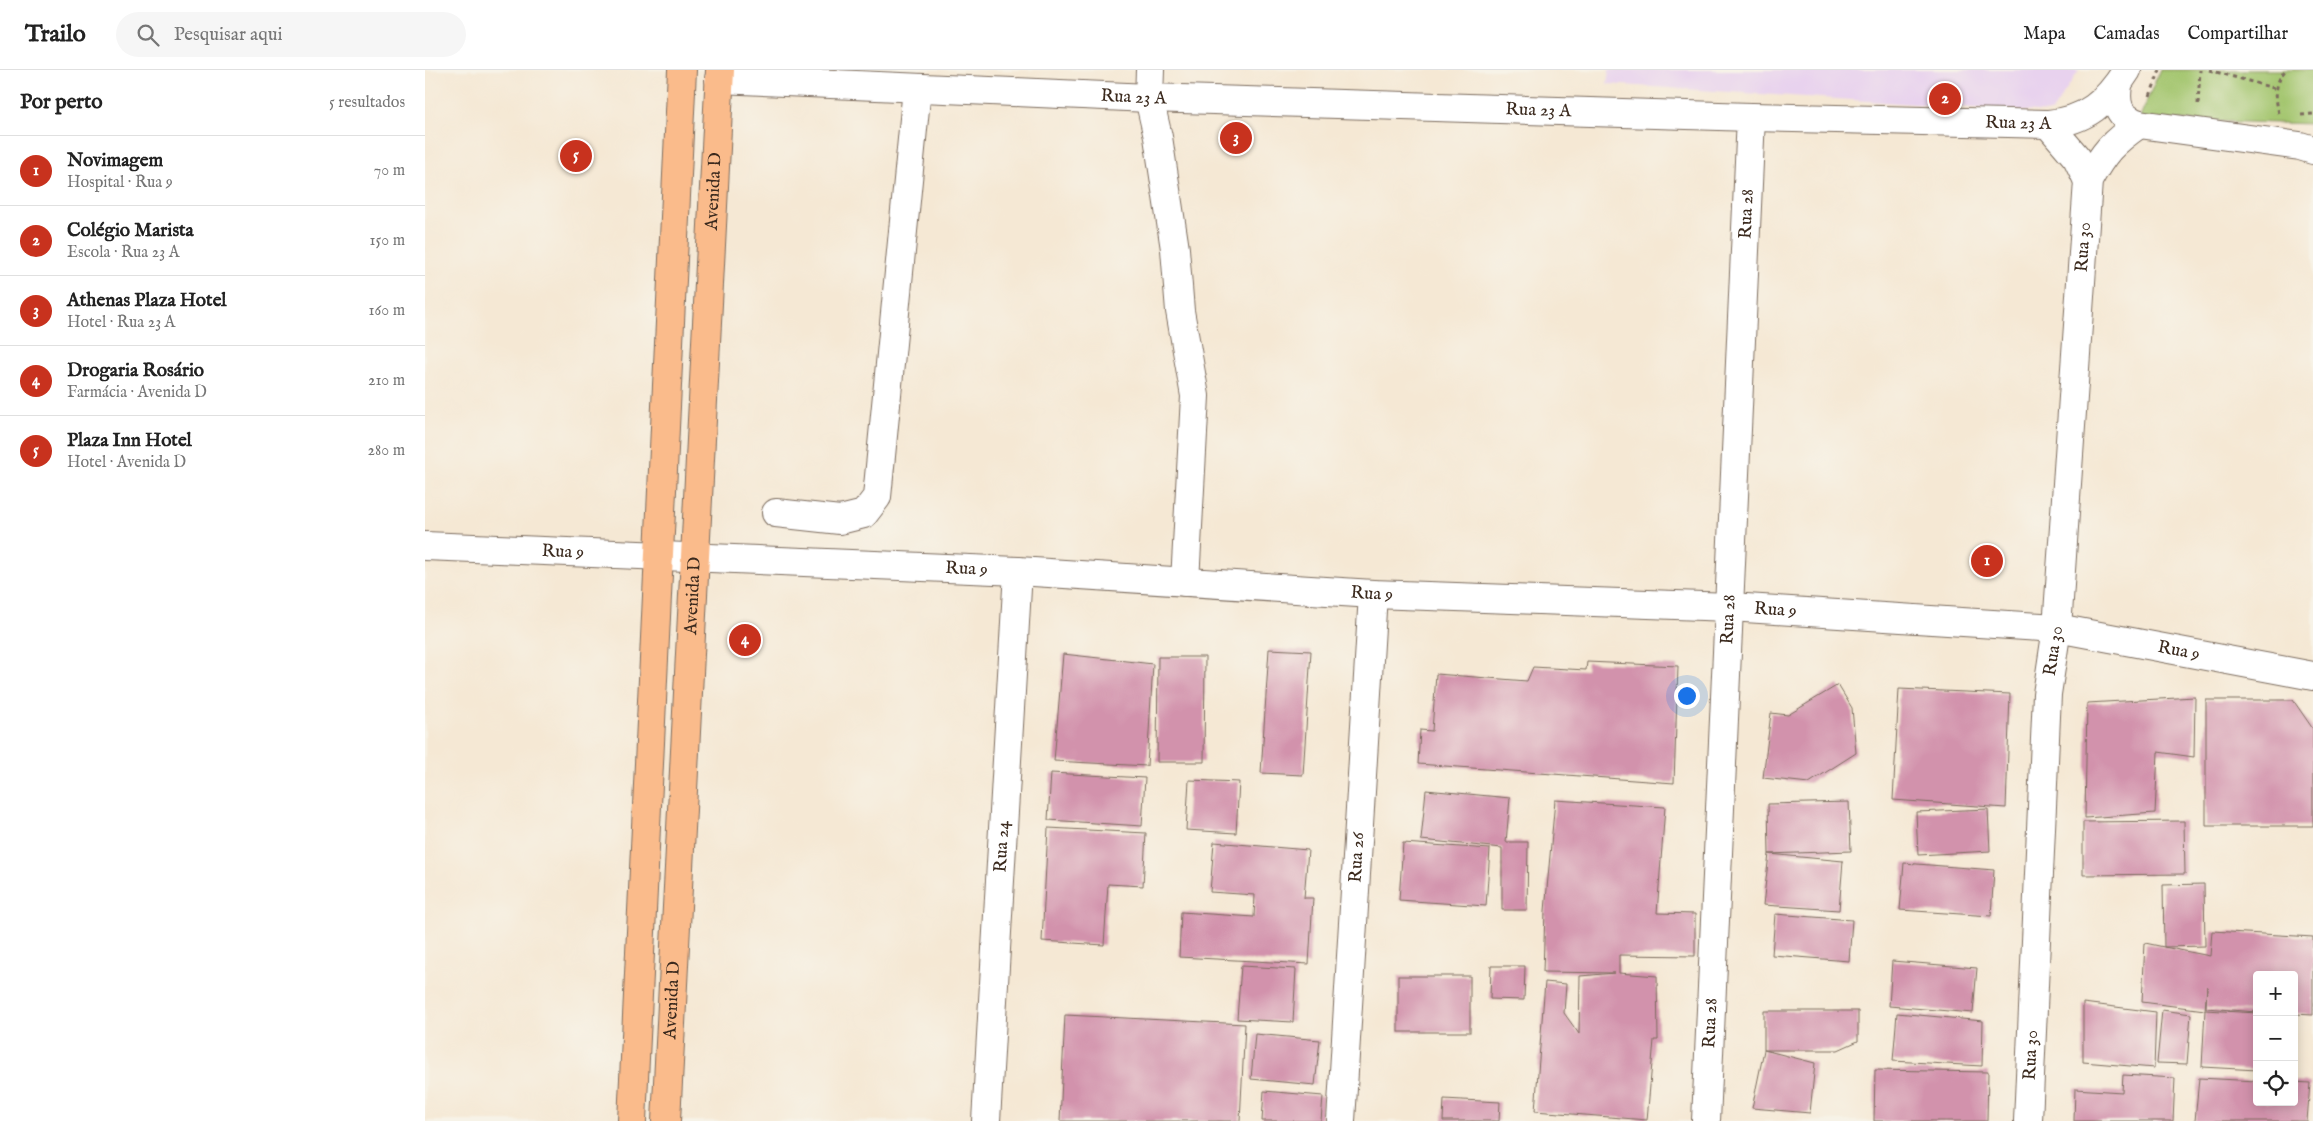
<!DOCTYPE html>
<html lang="pt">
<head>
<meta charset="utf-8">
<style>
  :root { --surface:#fff; --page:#f6f6f6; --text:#222; --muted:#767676; --line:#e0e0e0; --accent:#c8321e }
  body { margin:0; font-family:"IM FELL English",serif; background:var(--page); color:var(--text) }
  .controls { position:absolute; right:15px; bottom:15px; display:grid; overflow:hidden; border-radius:5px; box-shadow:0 2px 12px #0003 }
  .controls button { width:45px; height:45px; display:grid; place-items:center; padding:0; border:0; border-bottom:1px solid var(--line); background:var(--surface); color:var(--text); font:25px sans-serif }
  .you { position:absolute; left:1261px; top:625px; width:18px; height:18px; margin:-12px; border:4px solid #fff; border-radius:50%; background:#1a73e8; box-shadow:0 0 0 8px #1a73e833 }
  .badge { display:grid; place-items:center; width:32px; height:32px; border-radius:50%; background:var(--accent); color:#fff; font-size:16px; font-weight:700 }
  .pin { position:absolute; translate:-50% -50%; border:2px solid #fff; box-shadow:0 1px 5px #0006 }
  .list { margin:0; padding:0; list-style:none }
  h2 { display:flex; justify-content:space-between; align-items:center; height:65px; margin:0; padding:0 20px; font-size:21px }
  h2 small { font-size:16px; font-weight:400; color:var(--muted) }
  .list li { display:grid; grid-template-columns:32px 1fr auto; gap:15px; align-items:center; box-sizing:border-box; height:70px; padding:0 20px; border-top:1px solid var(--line) }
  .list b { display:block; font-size:19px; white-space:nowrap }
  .list p { margin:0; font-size:16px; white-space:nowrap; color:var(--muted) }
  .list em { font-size:16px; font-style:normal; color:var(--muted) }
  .icon { flex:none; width:28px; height:28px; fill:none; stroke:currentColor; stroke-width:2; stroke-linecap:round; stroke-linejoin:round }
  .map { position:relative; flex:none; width:1888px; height:1051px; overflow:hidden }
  header { display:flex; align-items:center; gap:30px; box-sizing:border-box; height:70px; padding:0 25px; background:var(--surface); border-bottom:1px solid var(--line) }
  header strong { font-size:24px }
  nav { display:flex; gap:28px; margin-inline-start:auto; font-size:18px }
  .search { width:350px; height:45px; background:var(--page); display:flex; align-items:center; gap:12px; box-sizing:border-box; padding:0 18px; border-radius:28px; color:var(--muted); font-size:19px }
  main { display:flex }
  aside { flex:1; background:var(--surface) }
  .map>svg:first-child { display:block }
  .built { fill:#e8d2ee }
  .green { fill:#a4c66f; stroke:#707846 }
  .building { fill:#d292ac }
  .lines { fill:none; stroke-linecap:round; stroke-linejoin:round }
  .minor-casing { stroke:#7c6c5e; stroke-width:30 }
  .major-casing { stroke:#7c6c5e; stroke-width:30 }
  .path { stroke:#7c6c5e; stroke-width:3; stroke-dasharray:4 4; stroke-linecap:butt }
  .minor { stroke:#fff; stroke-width:28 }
  .major { stroke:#fabb8b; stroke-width:28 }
  .labels { text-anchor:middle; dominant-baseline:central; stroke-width:4.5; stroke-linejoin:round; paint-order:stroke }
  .street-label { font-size:18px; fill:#3b2a1e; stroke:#f7f3e8 }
</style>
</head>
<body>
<header>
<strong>Trailo</strong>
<div class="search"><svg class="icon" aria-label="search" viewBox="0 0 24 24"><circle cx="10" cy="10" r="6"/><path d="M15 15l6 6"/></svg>Pesquisar aqui</div>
<nav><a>Mapa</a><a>Camadas</a><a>Compartilhar</a></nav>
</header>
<main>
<aside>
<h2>Por perto<small>5 resultados</small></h2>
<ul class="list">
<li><span class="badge">1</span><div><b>Novimagem</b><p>Hospital · Rua 9</p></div><em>70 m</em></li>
<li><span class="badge">2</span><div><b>Colégio Marista</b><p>Escola · Rua 23 A</p></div><em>150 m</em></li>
<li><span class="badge">3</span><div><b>Athenas Plaza Hotel</b><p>Hotel · Rua 23 A</p></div><em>160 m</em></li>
<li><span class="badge">4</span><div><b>Drogaria Rosário</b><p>Farmácia · Avenida D</p></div><em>210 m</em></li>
<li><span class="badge">5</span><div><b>Plaza Inn Hotel</b><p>Hotel · Avenida D</p></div><em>280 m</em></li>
</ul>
</aside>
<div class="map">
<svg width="1888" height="1051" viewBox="0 0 1888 1051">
  <rect width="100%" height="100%" fill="#f7f3e8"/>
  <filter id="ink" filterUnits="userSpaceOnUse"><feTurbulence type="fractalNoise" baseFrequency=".02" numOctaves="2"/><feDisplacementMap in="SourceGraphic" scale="10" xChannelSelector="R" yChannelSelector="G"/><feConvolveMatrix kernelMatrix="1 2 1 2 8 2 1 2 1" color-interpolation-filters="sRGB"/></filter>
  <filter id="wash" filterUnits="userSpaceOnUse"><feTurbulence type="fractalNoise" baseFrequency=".0096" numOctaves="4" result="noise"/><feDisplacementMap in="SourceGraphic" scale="20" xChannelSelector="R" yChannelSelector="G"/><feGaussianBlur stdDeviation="1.12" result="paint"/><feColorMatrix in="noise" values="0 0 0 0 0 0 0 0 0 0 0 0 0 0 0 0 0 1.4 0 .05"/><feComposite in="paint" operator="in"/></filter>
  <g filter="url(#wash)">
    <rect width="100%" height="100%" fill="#f5e8d4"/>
    <path class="built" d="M 1184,0 L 1654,0 L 1626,43 L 1182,14 Z"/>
    <path class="green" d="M 1735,0 L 1888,0 L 1888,54 L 1714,49 Z"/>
    <g id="blocks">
      <g class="building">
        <path d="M 844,579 L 886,581 L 878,705 L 836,703 Z"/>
        <path d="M 638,584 L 728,594 L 722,696 L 629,691 Z"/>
        <path d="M 733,587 L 780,587 L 779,692 L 732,692 Z"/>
        <path d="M 1162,592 L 1253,596 L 1249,713 L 993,694 L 995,660 L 1007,661 L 1011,604 L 1102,611 L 1108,597 L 1161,600 Z"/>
        <path d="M 1413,615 L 1427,638 L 1431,683 L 1384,713 L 1338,708 L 1346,643 L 1363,645 Z"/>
        <path d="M 1474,619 L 1585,624 L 1581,738 L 1468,730 Z"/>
        <path d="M 1770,627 L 1769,687 L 1733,682 L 1730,743 L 1660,748 L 1662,633 Z"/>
        <path d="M 1781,630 L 1868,630 L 1888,659 L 1888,756 L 1781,756 Z"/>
        <path d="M 626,703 L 720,708 L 717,756 L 623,750 Z"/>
        <path d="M 764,710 L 814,712 L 811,763 L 761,760 Z"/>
        <path d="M 1001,720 L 1085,728 L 1081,772 L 1103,772 L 1102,840 L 1077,840 L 1077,778 L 996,770 Z"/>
        <path d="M 1130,730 L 1240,737 L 1232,843 L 1270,844 L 1270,886 L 1194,885 L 1194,903 L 1232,906 L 1233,970 L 1229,970 L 1222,1050 L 1110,1041 L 1120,912 L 1141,914 L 1139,943 L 1154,964 L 1155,906 L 1190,903 L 1118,902 L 1120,841 Z"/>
        <path d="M 1424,732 L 1426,781 L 1344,784 L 1343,734 Z"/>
        <path d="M 1563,739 L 1565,781 L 1493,785 L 1491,742 Z"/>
        <path d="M 1759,751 L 1760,804 L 1658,805 L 1658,752 Z"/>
        <path d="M 623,758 L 721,763 L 718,816 L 683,814 L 679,875 L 617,871 Z"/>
        <path d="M 789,772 L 883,780 L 879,828 L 888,828 L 884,894 L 754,887 L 756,842 L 829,847 L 830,825 L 785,822 Z"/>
        <path d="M 978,773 L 1065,779 L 1061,836 L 974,830 Z"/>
        <path d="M 1344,784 L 1418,791 L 1414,840 L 1338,835 Z"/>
        <path d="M 1479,793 L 1569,800 L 1566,846 L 1475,840 Z"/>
        <path d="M 1779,814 L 1780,876 L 1739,877 L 1785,886 L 1787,861 L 1888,867 L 1888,945 L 1869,944 L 1869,905 L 1832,905 L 1832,942 L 1781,938 L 1782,916 L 1780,940 L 1832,943 L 1832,1000 L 1777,997 L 1780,940 L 1717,932 L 1720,873 L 1739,877 L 1738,815 Z"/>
        <path d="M 1350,844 L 1427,850 L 1424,891 L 1347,885 Z"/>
        <path d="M 1467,891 L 1552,898 L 1548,943 L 1464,936 Z"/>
        <path d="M 816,896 L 871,899 L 868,952 L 812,949 Z"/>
        <path d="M 1066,896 L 1100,896 L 1099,930 L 1065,929 Z"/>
        <rect x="973" y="906" width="72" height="56"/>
        <path d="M 1658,933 L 1731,942 L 1729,998 L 1658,992 Z"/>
        <path d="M 1737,940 L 1766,944 L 1762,994 L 1732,993 Z"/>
        <path d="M 1339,941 L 1433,941 L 1433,971 L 1413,980 L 1339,980 Z"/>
        <path d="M 1472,943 L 1558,951 L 1557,996 L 1468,991 Z"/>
        <path d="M 640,945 L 820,954 L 815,1051 L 635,1051 Z"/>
        <path d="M 830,964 L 895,970 L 890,1015 L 826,1009 Z"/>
        <path d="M 1339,980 L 1390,993 L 1385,1043 L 1327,1038 Z"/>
        <path d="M 1450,1000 L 1563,1002 L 1562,1051 L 1449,1051 Z"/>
        <path d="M 1698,1005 L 1750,1008 L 1748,1051 L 1649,1051 L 1650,1019 L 1697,1022 Z"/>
        <path d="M 1774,1008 L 1832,1011 L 1832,1032 L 1869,1032 L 1869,1012 L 1885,1013 L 1882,1051 L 1770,1051 Z"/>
        <path d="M 839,1021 L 898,1026 L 896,1051 L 837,1051 Z"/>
        <path d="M 1019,1029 L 1075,1032 L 1074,1051 L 1018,1051 Z"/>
      </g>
    </g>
  </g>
  <g filter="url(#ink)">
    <use href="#blocks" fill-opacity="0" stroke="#7c6c5e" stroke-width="1"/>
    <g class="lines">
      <g class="minor-casing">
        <g id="minor">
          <path d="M 725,0 L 724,28 L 733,67 L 750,179 L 755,241 L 770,326 L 760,512"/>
          <path id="s1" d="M 294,9 L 724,28 L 1326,47 L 1623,54 C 1661,51 1682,32 1702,0"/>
          <path d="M 1693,15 C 1690,36 1694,47 1714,54 L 1875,76 L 1888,80"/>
          <path d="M 1623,54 L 1652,88 L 1663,111"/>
          <path d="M 351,443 L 415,450 L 439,444 L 452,427 L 492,18"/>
          <path id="s2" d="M 0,476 L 593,501 L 948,524 L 1305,537 L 1632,558 L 1888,606"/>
          <path id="s3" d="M 561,1051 L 593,501"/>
          <path id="s4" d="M 916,1051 L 948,524"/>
          <path id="s5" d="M 1281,1051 L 1326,47"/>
          <path id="s6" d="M 1603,1051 L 1622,624 L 1632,558 L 1663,111 C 1679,82 1687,73 1714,54"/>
        </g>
      </g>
      <g class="major-casing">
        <g id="major">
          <path d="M 207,1051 L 257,0"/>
          <path id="s7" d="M 241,1051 L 295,0"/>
        </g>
      </g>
      <g class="path">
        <path d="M 1784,0 L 1852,19"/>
        <path d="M 1725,26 L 1735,0"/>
        <path d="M 1773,34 L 1775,0"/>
        <path d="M 1854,43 C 1850,29 1849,11 1861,0"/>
        <path d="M 1876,45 L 1888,44"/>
      </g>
      <use href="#minor" class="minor"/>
      <use href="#major" class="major"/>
    </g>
  </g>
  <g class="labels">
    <g class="street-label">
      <text stroke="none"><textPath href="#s1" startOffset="415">Rua 23 A</textPath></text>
      <text stroke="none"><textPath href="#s1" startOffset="820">Rua 23 A</textPath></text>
      <text stroke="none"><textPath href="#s1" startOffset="1300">Rua 23 A</textPath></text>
      <text stroke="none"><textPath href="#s7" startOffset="931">Avenida D</textPath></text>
      <text stroke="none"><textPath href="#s5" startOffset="908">Rua 28</textPath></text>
      <text stroke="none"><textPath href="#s6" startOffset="876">Rua 30</textPath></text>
      <text stroke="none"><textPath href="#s2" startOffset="138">Rua 9</textPath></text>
      <text stroke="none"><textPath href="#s2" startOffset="542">Rua 9</textPath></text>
      <text stroke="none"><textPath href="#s2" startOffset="948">Rua 9</textPath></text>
      <text stroke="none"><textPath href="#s7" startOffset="526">Avenida D</textPath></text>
      <text stroke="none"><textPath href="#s2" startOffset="1352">Rua 9</textPath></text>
      <text stroke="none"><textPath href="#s5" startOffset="502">Rua 28</textPath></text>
      <text stroke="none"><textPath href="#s6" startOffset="471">Rua 30</textPath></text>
      <text stroke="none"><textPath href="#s2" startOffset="1758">Rua 9</textPath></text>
      <text stroke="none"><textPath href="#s3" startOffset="275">Rua 24</textPath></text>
      <text stroke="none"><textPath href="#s4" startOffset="264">Rua 26</textPath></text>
      <text stroke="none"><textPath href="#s7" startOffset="121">Avenida D</textPath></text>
      <text stroke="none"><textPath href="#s5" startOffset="98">Rua 28</textPath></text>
      <text stroke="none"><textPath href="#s6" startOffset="66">Rua 30</textPath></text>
    </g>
  </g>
</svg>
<div class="controls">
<button>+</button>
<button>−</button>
<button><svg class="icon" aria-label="locate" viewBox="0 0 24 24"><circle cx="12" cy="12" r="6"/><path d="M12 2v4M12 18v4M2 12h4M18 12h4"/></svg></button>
</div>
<div class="you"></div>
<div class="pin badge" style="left:1562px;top:491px">1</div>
<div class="pin badge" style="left:1520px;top:29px">2</div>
<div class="pin badge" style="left:811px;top:68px">3</div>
<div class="pin badge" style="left:320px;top:570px">4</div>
<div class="pin badge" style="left:151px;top:86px">5</div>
</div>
</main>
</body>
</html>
